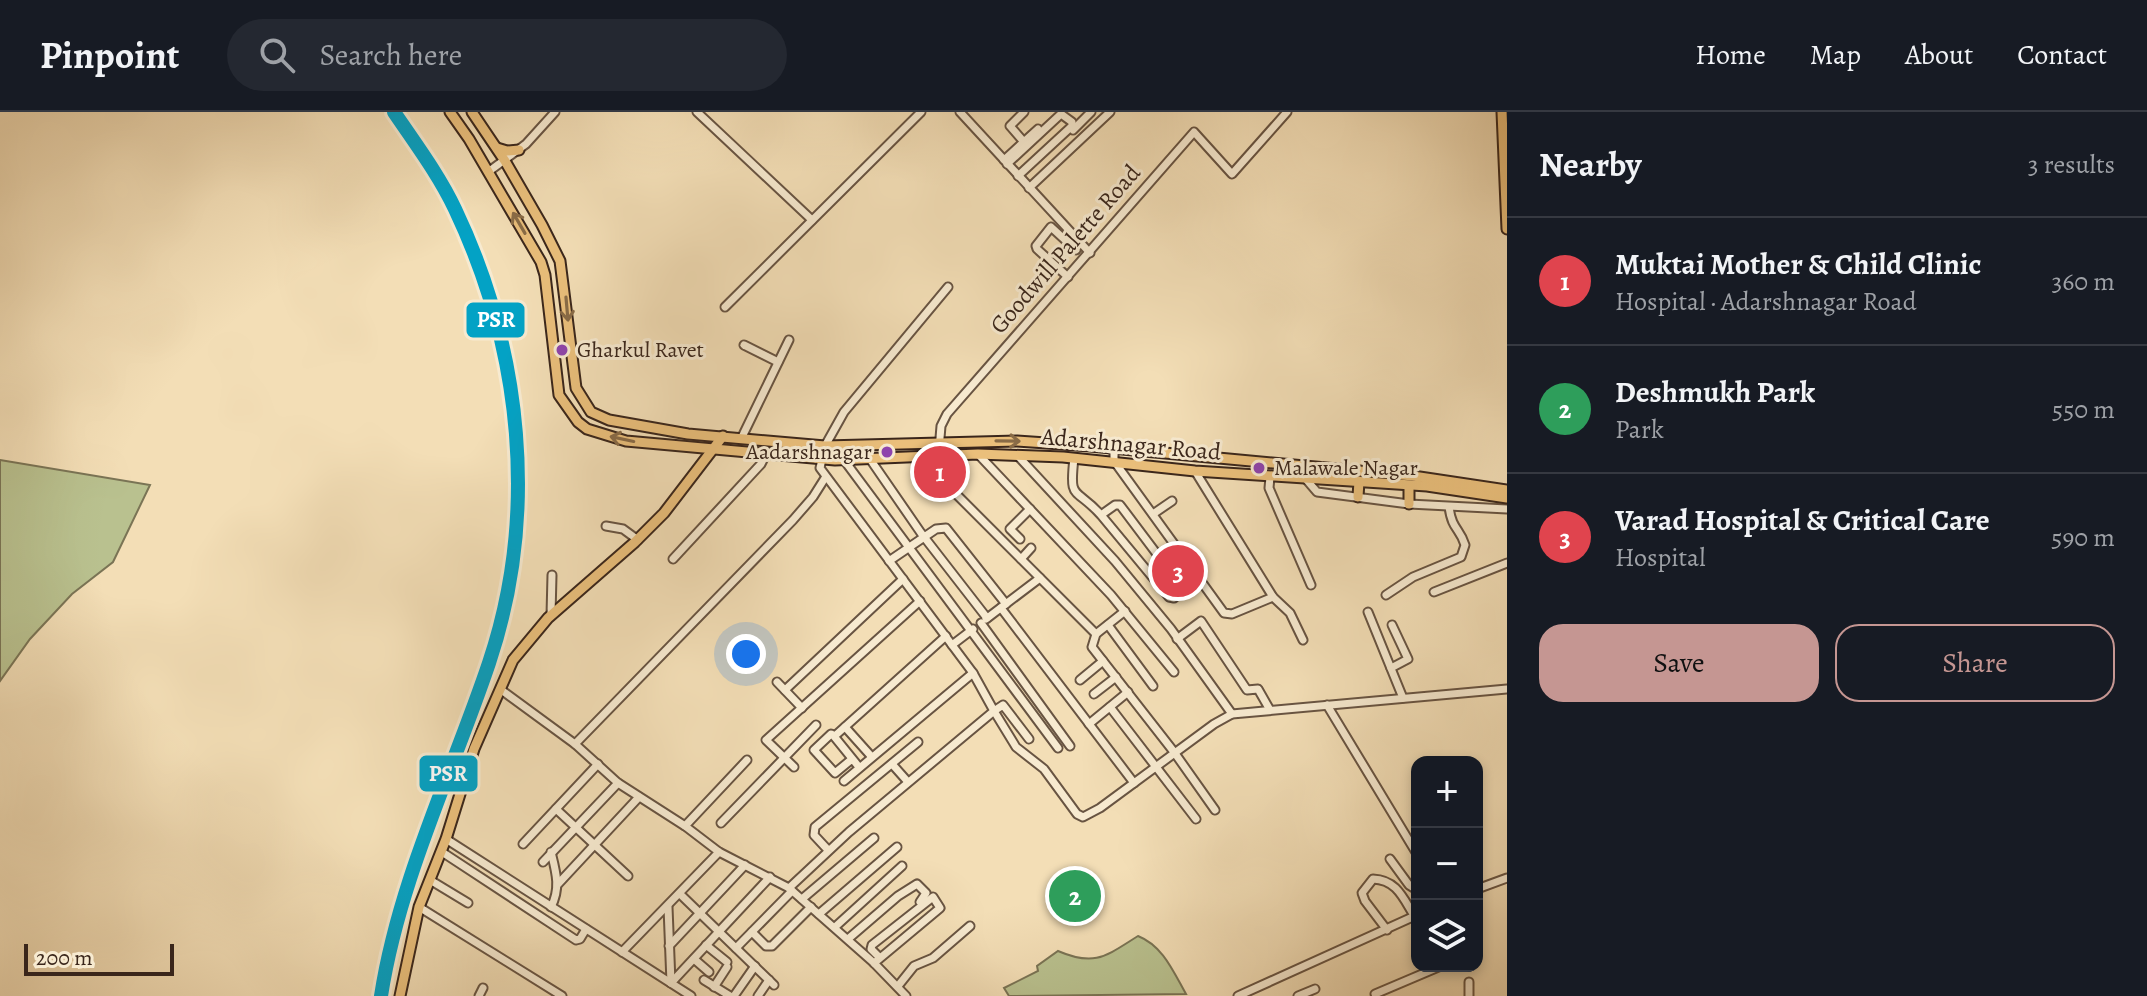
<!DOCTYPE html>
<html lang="en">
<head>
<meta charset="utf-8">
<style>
  :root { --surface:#171b24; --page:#242831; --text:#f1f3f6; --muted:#9ea1a6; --line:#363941; --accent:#c59692 }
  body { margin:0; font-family:Alegreya,serif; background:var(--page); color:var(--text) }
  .controls { position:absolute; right:24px; bottom:24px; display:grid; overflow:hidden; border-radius:16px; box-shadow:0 4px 12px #0003 }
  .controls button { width:72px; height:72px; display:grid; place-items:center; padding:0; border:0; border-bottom:2px solid var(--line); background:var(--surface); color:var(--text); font:40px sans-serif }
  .scale { position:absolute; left:24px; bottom:20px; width:150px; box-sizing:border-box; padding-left:8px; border:4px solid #3a261b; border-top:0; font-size:22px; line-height:28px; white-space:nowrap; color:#3a261b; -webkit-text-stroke:6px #f7ead0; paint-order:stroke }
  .you { position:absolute; left:746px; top:542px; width:28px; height:28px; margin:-20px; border:6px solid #fff; border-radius:50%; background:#1a73e8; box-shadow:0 0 0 12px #1a73e833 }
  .badge { display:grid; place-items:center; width:52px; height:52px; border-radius:50%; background:var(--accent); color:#fff; font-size:26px; font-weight:700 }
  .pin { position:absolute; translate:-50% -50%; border:4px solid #fff; box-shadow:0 2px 8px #0006 }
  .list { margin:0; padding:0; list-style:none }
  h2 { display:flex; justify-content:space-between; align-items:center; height:104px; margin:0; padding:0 32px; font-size:34px }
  h2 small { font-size:26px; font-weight:400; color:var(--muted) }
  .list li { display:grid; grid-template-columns:52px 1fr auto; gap:24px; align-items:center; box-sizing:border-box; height:128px; padding:0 32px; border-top:2px solid var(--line) }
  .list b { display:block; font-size:30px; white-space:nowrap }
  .list p { margin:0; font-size:26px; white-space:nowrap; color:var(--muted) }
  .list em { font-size:26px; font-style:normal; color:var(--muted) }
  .actions { display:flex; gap:16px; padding:24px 32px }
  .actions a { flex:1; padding:18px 0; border:2px solid var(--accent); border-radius:24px; text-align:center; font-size:28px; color:var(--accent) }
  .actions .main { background:var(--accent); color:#111 }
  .icon { flex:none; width:44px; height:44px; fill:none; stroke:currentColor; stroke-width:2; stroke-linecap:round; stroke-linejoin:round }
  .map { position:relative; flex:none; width:1507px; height:884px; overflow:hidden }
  header { display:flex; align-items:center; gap:48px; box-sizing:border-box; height:112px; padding:0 40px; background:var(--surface); border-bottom:2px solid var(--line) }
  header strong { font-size:38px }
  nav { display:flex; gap:44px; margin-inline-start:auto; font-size:28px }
  .search { width:560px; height:72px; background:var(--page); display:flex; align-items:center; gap:20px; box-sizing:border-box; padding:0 28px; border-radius:44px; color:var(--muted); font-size:30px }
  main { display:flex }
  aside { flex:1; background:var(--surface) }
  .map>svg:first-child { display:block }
  .green { fill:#b9c18f; stroke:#7a7455; stroke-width:2 }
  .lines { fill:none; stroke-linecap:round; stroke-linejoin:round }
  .minor-casing { stroke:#685442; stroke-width:11 }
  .major-casing { stroke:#3a261b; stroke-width:13 }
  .minor { stroke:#f7ead0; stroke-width:7 }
  .major { stroke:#eabf7b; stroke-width:9 }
  .rail-1-casing { stroke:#f7ead0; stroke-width:20 }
  .rail-1 { stroke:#03a2c5; stroke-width:14 }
  .oneway { stroke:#896b46 }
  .bus-dot { fill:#8e44ad; stroke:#f7ead0; stroke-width:3 }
  .labels { text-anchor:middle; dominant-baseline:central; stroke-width:6; stroke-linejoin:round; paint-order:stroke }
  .bus-label { font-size:22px; fill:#3a261b; stroke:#f7ead0; text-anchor:start }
  .street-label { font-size:24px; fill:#3a261b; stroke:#f7ead0 }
  .line-badge { stroke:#f7ead0; stroke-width:3 }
  .badge-label { font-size:22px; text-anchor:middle; font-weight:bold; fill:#fff }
</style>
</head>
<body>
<header>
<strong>Pinpoint</strong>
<div class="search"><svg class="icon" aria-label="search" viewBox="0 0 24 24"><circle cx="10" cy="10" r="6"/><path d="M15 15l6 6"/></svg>Search here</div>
<nav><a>Home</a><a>Map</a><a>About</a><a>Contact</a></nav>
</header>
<main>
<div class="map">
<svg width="1507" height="884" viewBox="0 0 1507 884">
  <rect width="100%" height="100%" fill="#f3deb6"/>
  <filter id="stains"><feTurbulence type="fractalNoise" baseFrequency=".0025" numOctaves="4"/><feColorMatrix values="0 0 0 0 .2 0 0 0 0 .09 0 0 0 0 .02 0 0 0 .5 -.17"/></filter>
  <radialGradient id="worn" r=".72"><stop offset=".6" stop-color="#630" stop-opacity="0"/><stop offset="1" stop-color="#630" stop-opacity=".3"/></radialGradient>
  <g class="green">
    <path d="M 0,348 L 150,373 L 113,450 L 72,482 L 30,527 L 0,569 Z"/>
    <path d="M 1138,824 C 1163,834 1173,859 1186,882 L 1009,884 L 1004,876 L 1038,859 L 1037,854 L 1058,839 C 1095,855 1106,844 1138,824 Z"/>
  </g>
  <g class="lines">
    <g class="minor-casing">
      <g id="minor">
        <path d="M 697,0 L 812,108"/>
        <path d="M 960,0 L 1090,141"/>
        <path d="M 1073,18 L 1091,0"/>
        <path d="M 1024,30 L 1010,14 L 1024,0"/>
        <path d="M 1004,48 L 1038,17"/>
        <path d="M 1007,52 L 1061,2 L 1072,10 L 1072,14 L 1018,64"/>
        <path d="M 488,60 L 526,32 L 555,0"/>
        <path d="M 1029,76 L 1110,0"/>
        <path d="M 1068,165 L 1037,137 L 1036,134 L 1051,115 L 1076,138"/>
        <path d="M 725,195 L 921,0"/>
        <path d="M 744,233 L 778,250"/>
        <path d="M 742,325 L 789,228"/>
        <path d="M 1114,337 L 1114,349 L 1224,501 L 1232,502 L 1273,485"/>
        <path d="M 949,341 L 939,338 L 941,314 L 947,302 L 1194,20 L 1232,62 L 1287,0"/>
        <path d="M 978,342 L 1111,483 L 1174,560"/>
        <path d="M 1017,343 L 1115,449 L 1171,517 L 1232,602"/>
        <path d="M 925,344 L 947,373 L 1096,522"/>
        <path d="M 1074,346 C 1069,390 1075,374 1101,403 L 1115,393 L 1120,393 L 1181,474 L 1181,479 L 1174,486 L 1169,485 L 1101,403"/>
        <path d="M 870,347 L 921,421 L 987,506"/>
        <path d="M 844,348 L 1058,636"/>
        <path d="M 1195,359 L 1273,485 L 1290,501 L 1303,528"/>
        <path d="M 1270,365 L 1269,376 L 1311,473"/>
        <path d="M 1305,366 L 1317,380 L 1409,392 L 1507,397"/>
        <path d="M 1153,402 L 1172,389"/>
        <path d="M 606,414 L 623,417 L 638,428"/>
        <path d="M 1020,427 L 1010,417 L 1030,397"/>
        <path d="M 673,447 L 761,352 L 767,340"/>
        <path d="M 1021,447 L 1031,436"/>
        <path d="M 889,449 L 936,417 L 946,416 L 1006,492"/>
        <path d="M 1434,480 L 1507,451"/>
        <path d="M 1386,483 L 1413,465 L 1461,445 L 1465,433 C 1460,416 1452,418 1449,395"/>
        <path d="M 1001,496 L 1134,671"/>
        <path d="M 1125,499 L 1096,522 L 1092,535 L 1174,640 L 1215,698"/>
        <path d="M 1368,500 L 1403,586"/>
        <path d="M 551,503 L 552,463"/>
        <path d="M 986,507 L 1040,466"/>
        <path d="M 981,511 L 1070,634"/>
        <path d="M 1108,513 L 1153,574"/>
        <path d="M 1177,527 L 1201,509 L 1247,578 L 1258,577 L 1270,598"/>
        <path d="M 952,533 L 973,517"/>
        <path d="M 1391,556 L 1408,547 L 1392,513"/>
        <path d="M 1080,568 L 1103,549"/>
        <path d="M 777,570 L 802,596"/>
        <path d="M 500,577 L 575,632 L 618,671 L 685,714 L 719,740 L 789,776 L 874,851 L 906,884"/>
        <path d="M 785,578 L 903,467"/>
        <path d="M 1094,582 L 1116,565"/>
        <path d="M 1327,593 L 1417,742"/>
        <path d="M 1110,595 L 1196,707"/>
        <path d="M 1089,612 L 1128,580"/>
        <path d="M 845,615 L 871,644"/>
        <path d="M 837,622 L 946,524"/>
        <path d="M 1029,627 L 1003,593 L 994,599 L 1016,635 L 1044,657 L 1077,702 L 1083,705 L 1100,696 L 1214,612 L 1232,602 L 1507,577"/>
        <path d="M 575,632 L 793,408 L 813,385 L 825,366"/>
        <path d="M 852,647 L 835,661 L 814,638 L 831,622 L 833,623 L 859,655"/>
        <path d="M 892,652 L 908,670"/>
        <path d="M 794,655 L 766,628 L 920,489"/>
        <path d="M 844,669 L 973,561"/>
        <path d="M 556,697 L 628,764"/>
        <path d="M 721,711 L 816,613"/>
        <path d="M 685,714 L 747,648"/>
        <path d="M 446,727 L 691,884"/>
        <path d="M 523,732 L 598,652"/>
        <path d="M 828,738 L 814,723 L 815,715 L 918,630"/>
        <path d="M 442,740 L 576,828 L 580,827 L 586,817"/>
        <path d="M 1390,747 L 1409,773 L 1417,778"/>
        <path d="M 543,750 L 618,671"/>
        <path d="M 430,768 L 468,791"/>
        <path d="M 558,772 L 639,685"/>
        <path d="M 789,776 L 849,720 L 994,599 L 973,561 L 820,356 L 825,334 L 844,300 L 948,175"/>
        <path d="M 1477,777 L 1507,766"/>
        <path d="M 680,782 L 774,873"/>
        <path d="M 802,787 L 874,726"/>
        <path d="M 419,795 L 562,884"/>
        <path d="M 551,795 C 561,776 556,760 551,740"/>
        <path d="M 668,795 L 671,871"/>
        <path d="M 819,802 L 897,735"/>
        <path d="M 835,815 L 902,754"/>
        <path d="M 1387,818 L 1365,789 L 1362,781 L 1373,767 C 1397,768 1403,786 1415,805"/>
        <path d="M 752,820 L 766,834 L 772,834 L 811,795"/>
        <path d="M 848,827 L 898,784 L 917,772 L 926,781 L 920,790"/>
        <path d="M 706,833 L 727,850"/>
        <path d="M 669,834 L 745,753"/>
        <path d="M 736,836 L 792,779"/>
        <path d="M 622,840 L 719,740"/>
        <path d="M 694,847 L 709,860"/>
        <path d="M 874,851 L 879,847 L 940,796 L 933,785 L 872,833 L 871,837 L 880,846"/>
        <path d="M 704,868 L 730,884"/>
        <path d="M 1469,870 L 1469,884"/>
        <path d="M 671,871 L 770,765"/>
        <path d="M 898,874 L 914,854 L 933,846 L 970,814"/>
        <path d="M 714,875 L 727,855"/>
        <path d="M 1375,882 L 1441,854"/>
        <path d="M 479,884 L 483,876"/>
        <path d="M 734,884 L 755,854"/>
        <path d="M 758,884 L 769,868"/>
        <path d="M 1238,884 L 1417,803"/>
        <path d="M 1298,884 L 1315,877"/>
      </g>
    </g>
    <g class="major-casing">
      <g id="major">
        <path d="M 450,0 L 469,27 L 541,150 L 545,163 L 559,283 L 578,310 L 587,317 L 626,329 L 835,348 L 978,342 L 1063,345 L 1195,359 L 1427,374 L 1507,386"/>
        <path d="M 472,0 L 505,49 L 542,113 L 560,149 L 576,276 L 591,300 L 609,308 L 688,322 L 825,334 L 1017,329 L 1090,334 L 1413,364 L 1507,378"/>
        <path d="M 1502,0 L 1507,117"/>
        <path d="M 497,36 L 507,39 L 519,38"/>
        <path d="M 1409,374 L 1409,392"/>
        <path d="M 1358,385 L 1359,369"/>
        <path d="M 400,884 L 419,795 L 446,727 L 474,637 L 513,548 L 548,506 L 635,430 L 664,401 L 723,324"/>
      </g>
    </g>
    <use href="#minor" class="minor"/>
    <use href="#major" class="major"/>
    <g class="rail-1-casing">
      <path id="rail-1" d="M 381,884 C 399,768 452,661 489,551 C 539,402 522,238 455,97 C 439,63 415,31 394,0"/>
    </g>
    <use href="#rail-1" class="rail-1"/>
  </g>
  <defs><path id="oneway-shaft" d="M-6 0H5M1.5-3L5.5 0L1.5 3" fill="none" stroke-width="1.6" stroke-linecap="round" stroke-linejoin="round" transform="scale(2)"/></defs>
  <g class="oneway">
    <use href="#oneway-shaft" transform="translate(519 111) rotate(-120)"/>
    <use href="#oneway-shaft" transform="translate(567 197) rotate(85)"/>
    <use href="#oneway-shaft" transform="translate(622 327) rotate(-168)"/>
    <use href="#oneway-shaft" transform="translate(1008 329) rotate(1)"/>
  </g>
  <g class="bus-dot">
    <circle cx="562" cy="238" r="7"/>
    <circle cx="887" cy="340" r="7"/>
    <circle cx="1259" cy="356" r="7"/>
  </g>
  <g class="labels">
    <g class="bus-label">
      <text x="577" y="238">Gharkul Ravet</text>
      <text x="872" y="340" text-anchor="end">Aadarshnagar</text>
      <text x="1274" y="356">Malawale Nagar</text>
    </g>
    <g class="street-label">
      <text transform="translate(1065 137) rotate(-49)">Goodwill Palette Road</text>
      <text transform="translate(1131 332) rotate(5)">Adarshnagar Road</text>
    </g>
  </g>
  <g class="line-badge">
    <rect x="465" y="189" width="61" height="38" rx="8" fill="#03a2c5"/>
    <rect x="418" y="642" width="61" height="39" rx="8" fill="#03a2c5"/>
  </g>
  <g class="badge-label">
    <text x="496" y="215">PSR</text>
    <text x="448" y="669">PSR</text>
  </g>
  <rect width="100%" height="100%" filter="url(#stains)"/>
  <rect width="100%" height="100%" fill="url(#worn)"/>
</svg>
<div class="controls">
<button>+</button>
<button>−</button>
<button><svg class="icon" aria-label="layers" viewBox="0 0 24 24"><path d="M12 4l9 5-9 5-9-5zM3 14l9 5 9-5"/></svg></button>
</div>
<div class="scale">200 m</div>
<div class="you"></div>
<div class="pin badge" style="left:940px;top:360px;background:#e0444e">1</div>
<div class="pin badge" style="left:1075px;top:784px;background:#2e9e5b">2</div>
<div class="pin badge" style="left:1178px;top:459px;background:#e0444e">3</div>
</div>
<aside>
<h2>Nearby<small>3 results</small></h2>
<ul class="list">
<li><span class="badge" style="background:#e0444e">1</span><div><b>Muktai Mother &amp; Child Clinic</b><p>Hospital · Adarshnagar Road</p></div><em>360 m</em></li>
<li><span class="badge" style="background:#2e9e5b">2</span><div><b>Deshmukh Park</b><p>Park</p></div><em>550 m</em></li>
<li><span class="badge" style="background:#e0444e">3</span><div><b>Varad Hospital &amp; Critical Care</b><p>Hospital</p></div><em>590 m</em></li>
</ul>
<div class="actions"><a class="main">Save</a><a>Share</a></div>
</aside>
</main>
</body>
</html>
